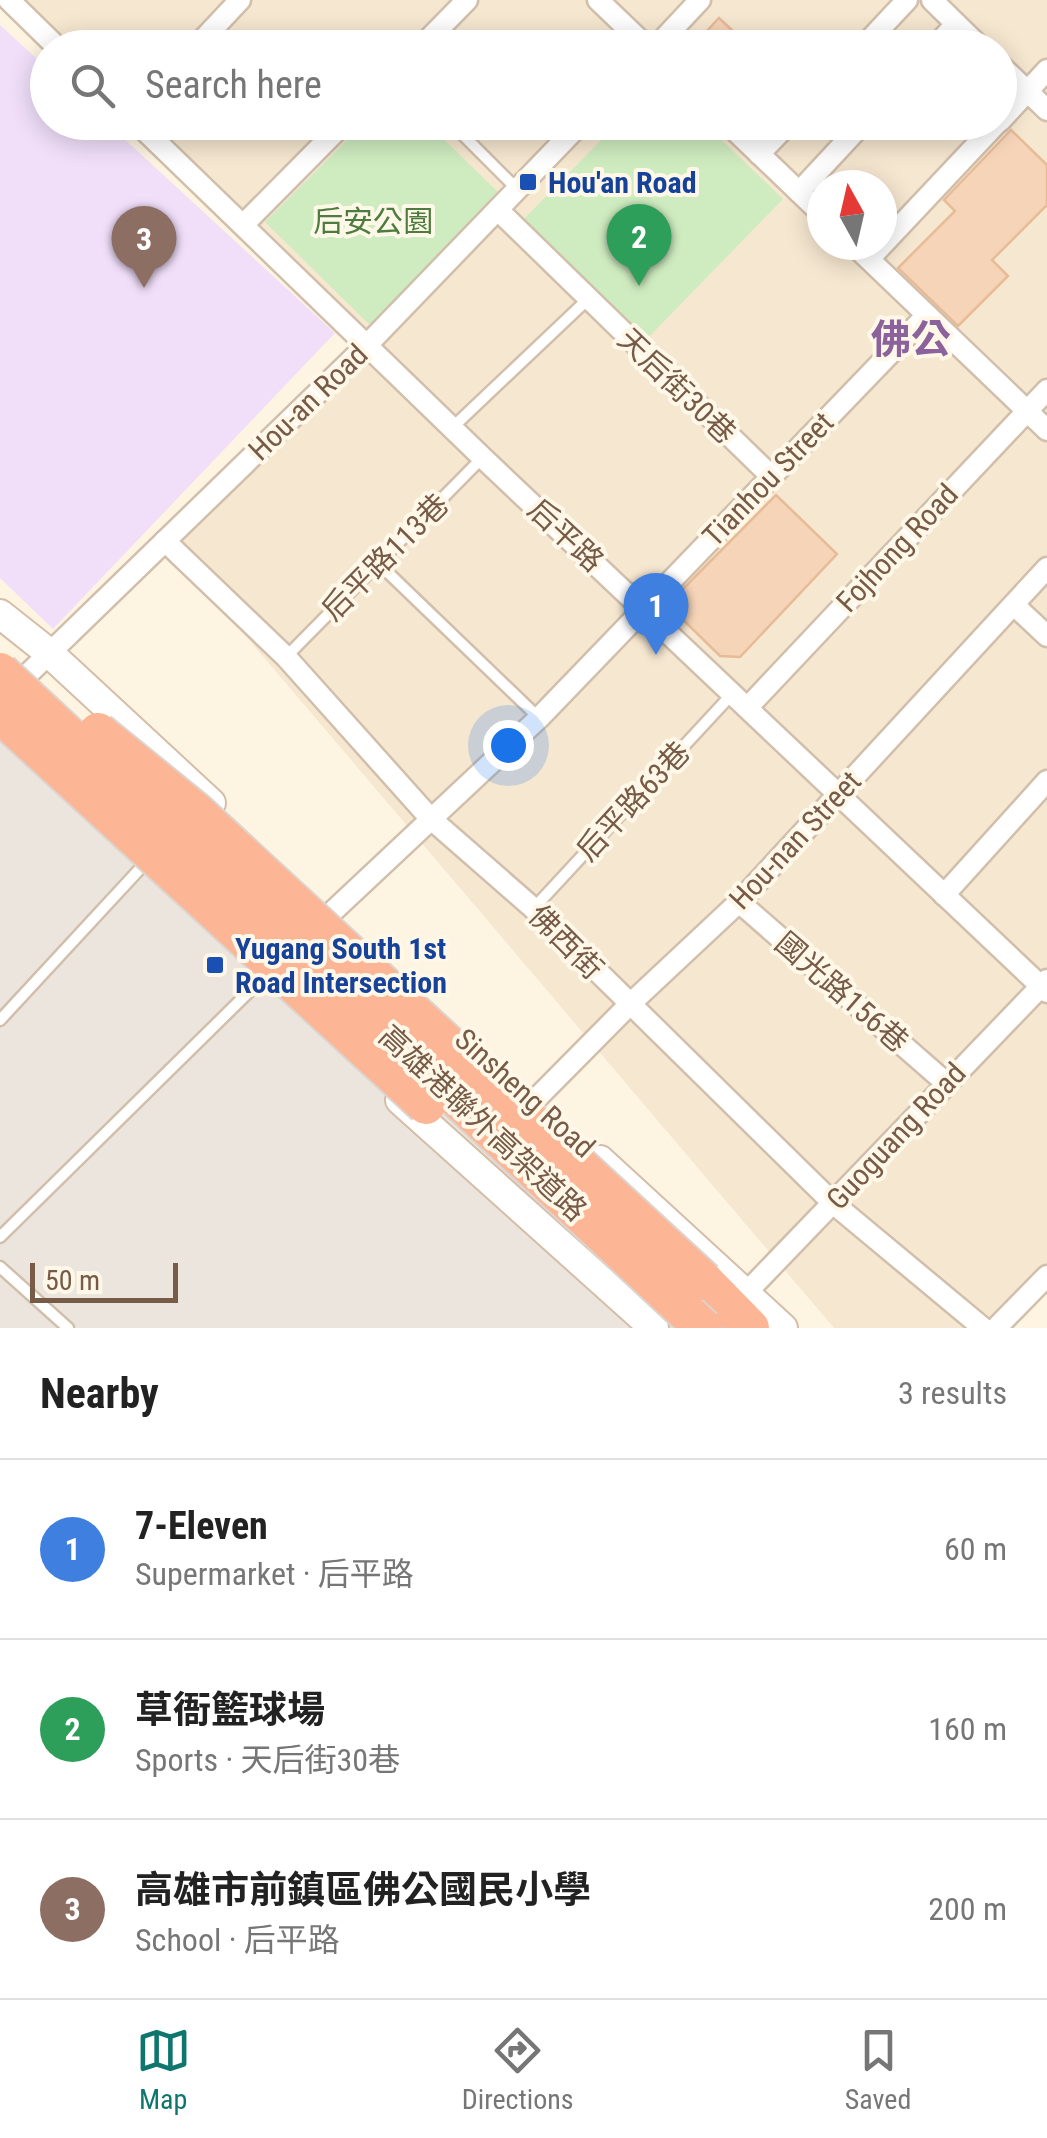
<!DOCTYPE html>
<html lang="en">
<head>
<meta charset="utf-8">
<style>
  :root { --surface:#fff; --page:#f2f2f2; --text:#222; --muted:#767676; --line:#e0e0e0; --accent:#0f766e }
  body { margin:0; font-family:"Roboto Condensed","Noto Sans TC",sans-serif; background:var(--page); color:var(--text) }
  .compass { position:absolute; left:807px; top:170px; width:90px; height:90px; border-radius:50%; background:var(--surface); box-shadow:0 5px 25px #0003; rotate:352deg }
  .scale { position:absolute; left:30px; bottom:25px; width:148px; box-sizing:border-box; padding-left:10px; border:5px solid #775b47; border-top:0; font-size:28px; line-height:35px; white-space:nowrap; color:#775b47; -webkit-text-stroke:8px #fff8e9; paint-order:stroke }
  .you { position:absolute; left:508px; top:745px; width:35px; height:35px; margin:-25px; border:8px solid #fff; border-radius:50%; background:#1a73e8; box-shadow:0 0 0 15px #1a73e833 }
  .badge { display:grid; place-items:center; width:65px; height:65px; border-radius:50%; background:var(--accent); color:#fff; font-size:32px; font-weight:700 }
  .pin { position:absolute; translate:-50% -82px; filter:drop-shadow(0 2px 5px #0008) }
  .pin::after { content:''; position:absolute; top:52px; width:35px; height:30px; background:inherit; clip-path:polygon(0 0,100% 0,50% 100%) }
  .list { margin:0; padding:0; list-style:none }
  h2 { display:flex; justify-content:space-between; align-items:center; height:130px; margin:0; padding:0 40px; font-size:42px }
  h2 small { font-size:32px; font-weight:400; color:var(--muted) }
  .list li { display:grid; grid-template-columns:65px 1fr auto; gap:30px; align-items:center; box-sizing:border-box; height:180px; padding:0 40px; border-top:2px solid var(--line) }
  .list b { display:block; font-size:38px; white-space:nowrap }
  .list p { margin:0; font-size:32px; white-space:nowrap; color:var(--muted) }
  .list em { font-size:32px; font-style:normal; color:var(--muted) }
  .icon { flex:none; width:55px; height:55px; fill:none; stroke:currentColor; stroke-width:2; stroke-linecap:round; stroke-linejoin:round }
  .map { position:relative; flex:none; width:1047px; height:1328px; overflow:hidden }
  .search { position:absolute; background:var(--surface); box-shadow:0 5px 25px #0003; left:30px; right:30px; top:30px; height:110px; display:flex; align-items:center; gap:25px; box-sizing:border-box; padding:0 35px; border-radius:55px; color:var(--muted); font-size:38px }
  .sheet { height:670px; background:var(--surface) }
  nav { display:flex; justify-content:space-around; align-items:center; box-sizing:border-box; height:140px; border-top:2px solid var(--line); background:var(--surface); font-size:28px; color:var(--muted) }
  nav a { display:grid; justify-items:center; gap:5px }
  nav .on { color:var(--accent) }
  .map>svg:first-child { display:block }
  .residential { fill:#f6e7d0; fill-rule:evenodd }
  .industrial { fill:#ece5dd }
  .education { fill:#f1dffa }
  .green { fill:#cfecc0 }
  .building { fill:#f5d4b8; stroke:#e8bb97; stroke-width:2.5 }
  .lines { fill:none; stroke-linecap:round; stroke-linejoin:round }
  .lane-casing { stroke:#d1bfab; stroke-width:15 }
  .street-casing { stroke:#d1bfab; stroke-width:25 }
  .secondary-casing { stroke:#d5bea8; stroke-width:32 }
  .highway-casing { stroke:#dcd4cf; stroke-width:42 }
  .lane { stroke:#fff; stroke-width:10 }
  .street { stroke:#fff; stroke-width:20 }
  .secondary { stroke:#fff; stroke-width:28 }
  .highway { stroke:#fcb695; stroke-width:38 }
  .highway-bridge-casing { stroke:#dcd4cf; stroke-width:42; stroke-linecap:butt }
  .highway-bridge { stroke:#fcb695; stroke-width:38 }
  .transit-dot { fill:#1a4fb4; stroke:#fff8e9; stroke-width:4 }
  .labels { text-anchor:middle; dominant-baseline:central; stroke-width:8; stroke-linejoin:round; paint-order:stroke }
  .transit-label { font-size:30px; font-weight:bold; fill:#164399; stroke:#fff8e9; text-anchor:start }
  .park-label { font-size:30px; fill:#4d7d3e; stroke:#fff8e9 }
  .street-label { font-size:30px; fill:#775b47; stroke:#fff8e9 }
  .district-label { font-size:40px; font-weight:bold; fill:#8b629b; stroke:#fff8e9 }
</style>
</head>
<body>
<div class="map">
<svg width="1047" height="1328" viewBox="0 0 1047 1328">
  <rect width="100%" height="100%" fill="#fef4e2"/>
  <path class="residential" d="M 9,0 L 1047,0 L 1047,1278 L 999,1328 L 834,1328 L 165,541 L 367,345 L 136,123 L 1000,122 L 1000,48 L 58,48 ZM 822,185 L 882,185 L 882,245 L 822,245 Z"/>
  <path class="industrial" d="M 0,683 L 684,1318 L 674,1328 L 0,1328 Z"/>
  <path class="education" d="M 0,25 L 47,68 L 48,122 L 107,123 L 335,333 L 53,629 L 0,578 Z"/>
  <g class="green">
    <path d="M 364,123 L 427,123 L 502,196 L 372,327 L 265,222 Z"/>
    <path d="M 618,123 L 704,123 L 783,199 L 641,345 L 517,226 Z"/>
  </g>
  <g class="building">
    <path d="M 719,18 L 751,48 L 691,48 Z"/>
    <path d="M 1011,130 L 1047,165 L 1047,205 L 992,260 L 1008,276 L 958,326 L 898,268 L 955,211 L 944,200 Z"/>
    <path d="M 776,495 L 837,554 L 740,657 L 720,656 L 670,607 L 672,600 Z"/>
  </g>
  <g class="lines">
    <g class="lane-casing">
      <g id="lane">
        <path d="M 450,122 L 517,189"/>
        <path d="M 453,427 L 587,300"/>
        <path d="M 379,564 L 539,718"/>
        <path d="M 286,657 L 482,458"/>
        <path d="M 534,908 L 733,693"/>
        <path d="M 0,1020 L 149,859"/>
        <path d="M 0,1237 L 264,977"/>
        <path d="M 0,1267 L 68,1328"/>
      </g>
    </g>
    <g class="street-casing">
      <g id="street">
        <path d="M 9,0 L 58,48"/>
        <path d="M 598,0 L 648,48"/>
        <path d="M 932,0 L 981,48"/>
        <path d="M 195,48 L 240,0"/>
        <path d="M 420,48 L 467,0"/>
        <path d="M 655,48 L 700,0"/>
        <path d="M 862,48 L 907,0"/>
        <path d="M 934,48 L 956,24"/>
        <path d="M 1000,65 L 1047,110"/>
        <path d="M 1000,121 L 1047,70"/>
        <path d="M 136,122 L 483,458 L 1047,992"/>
        <path d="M 726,122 L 822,214"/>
        <path d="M 759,154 L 790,122"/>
        <path d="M 799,192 L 864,122"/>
        <path d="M 498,210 L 771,476"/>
        <path d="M 243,225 L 345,122"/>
        <path d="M 854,245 L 1047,430"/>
        <path d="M 869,259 L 998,122"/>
        <path d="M 165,541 L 286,657 L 430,818 L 533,908 L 834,1204 L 983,1328"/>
        <path d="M 1014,605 L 1047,636"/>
        <path d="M 27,675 L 367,345 L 582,122"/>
        <path d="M 748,707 L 1047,390"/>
        <path d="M 944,895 L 1047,781"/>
        <path d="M 739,902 L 945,1082"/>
        <path d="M 314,929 L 539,718 L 927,315"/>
        <path d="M 533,1102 L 629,1005 L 739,902 L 1047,568"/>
        <path d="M 746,1293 L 1047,980"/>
        <path d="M 996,1328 L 1047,1276"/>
      </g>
    </g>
    <g class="secondary-casing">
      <g id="secondary">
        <path d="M 0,614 L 48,652 L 211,803"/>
        <path d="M 400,1100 L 654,1328"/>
        <path d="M 600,1160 L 783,1328"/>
      </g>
    </g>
    <g class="highway-casing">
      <path id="highway" d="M 704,1281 L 750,1328"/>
    </g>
    <use href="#lane" class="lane"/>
    <use href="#street" class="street"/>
    <use href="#secondary" class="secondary"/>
    <use href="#highway" class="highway"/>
    <g class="highway-bridge-casing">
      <g id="highway-bridge">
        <path d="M 0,672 L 703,1328"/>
        <path d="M 0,714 L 426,1105"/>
        <path d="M 98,732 L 195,811 L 704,1281"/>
      </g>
    </g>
    <use href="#highway-bridge" class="highway-bridge"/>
  </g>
  <g class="transit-dot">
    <rect x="518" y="172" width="20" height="20" rx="5"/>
    <rect x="205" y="955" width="20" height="20" rx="5"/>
  </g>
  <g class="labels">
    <g class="transit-label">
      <text x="548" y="182">Hou'an Road</text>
      <text x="235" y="948">Yugang South 1st<tspan x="235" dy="34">Road Intersection</tspan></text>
    </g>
    <g class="park-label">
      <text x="373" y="221">后安公園</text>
    </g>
    <g class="street-label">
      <text transform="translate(677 386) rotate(44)">天后街30巷</text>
      <text transform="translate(308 402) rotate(-44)">Hou-an Road</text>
      <text transform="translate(768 479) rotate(-46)">Tianhou Street</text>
      <text transform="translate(566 535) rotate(43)">后平路</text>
      <text transform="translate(897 548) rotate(-47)">Fojhong Road</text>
      <text transform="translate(385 557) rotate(-45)">后平路113巷</text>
      <text transform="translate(633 801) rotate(-47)">后平路63巷</text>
      <text transform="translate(795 840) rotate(-47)">Hou-nan Street</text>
      <text transform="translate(566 942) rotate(45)">佛西街</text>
      <text transform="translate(842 992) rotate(41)">國光路156巷</text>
      <text transform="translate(525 1093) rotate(42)">Sinsheng Road</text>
      <text transform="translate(483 1123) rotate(43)">高雄港聯外高架道路</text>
      <text transform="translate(896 1136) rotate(-47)">Guoguang Road</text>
    </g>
    <g class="district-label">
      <text x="911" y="339">佛公</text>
    </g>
  </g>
</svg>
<svg class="compass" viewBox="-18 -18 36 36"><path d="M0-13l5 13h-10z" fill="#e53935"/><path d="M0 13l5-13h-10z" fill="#767676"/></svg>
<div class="scale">50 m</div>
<div class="you"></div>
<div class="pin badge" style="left:656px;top:655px;background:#3f7fe0">1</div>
<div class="pin badge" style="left:639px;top:286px;background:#2e9e5b">2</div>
<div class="pin badge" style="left:144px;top:288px;background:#8d6e63">3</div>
<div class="search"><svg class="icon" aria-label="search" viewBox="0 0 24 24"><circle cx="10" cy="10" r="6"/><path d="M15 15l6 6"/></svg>Search here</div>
</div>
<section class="sheet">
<h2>Nearby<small>3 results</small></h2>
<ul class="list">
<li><span class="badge" style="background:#3f7fe0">1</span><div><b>7-Eleven</b><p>Supermarket · 后平路</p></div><em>60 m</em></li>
<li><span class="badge" style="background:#2e9e5b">2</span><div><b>草衙籃球場</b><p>Sports · 天后街30巷</p></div><em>160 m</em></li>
<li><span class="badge" style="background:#8d6e63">3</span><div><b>高雄市前鎮區佛公國民小學</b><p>School · 后平路</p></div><em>200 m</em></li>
</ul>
</section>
<nav>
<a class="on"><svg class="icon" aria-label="map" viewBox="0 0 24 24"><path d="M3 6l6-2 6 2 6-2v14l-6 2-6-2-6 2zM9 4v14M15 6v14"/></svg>Map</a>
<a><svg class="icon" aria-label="directions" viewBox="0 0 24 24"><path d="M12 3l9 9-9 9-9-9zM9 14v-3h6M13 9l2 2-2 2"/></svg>Directions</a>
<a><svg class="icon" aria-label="saved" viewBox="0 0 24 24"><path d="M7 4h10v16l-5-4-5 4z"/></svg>Saved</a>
</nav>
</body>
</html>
